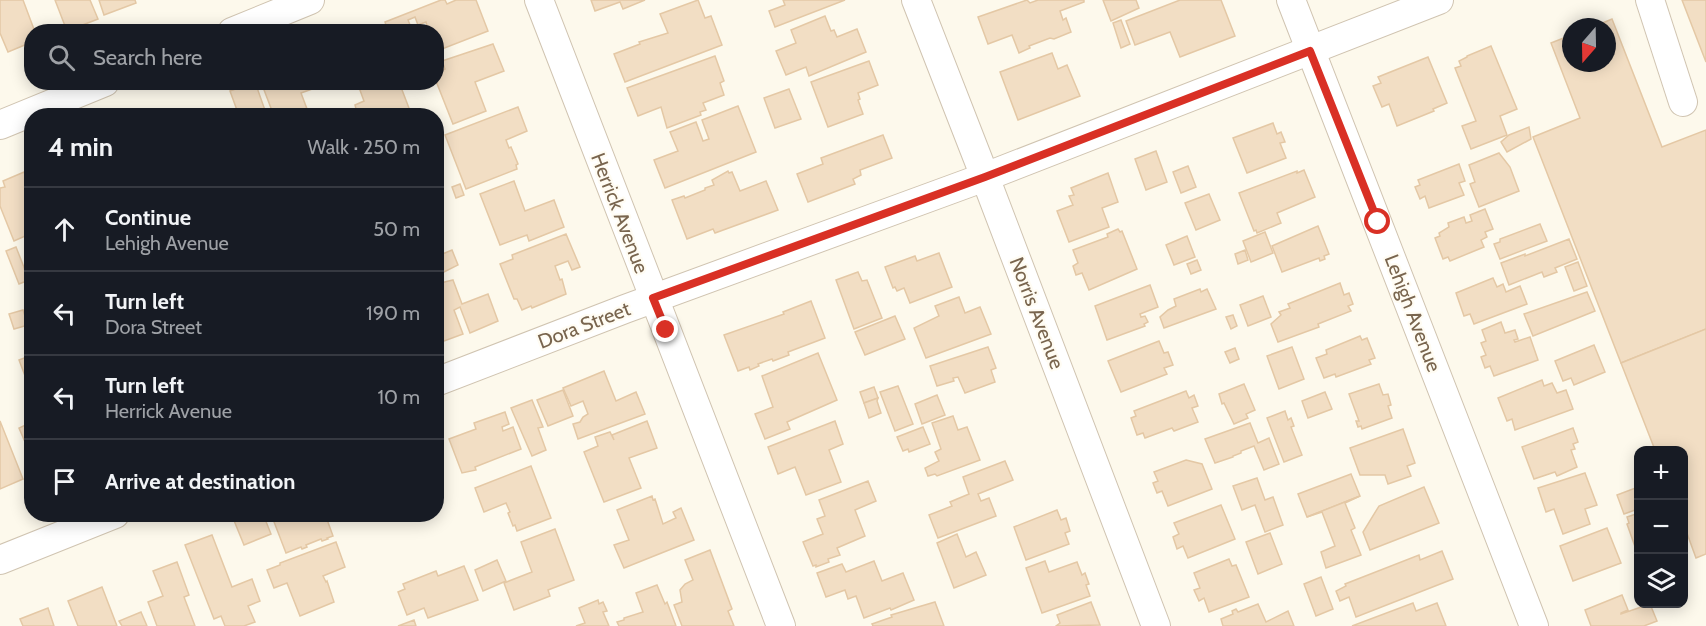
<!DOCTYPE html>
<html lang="en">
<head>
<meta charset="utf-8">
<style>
  :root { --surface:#171b24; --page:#242831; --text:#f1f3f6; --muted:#9ea1a6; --line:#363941 }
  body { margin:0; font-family:Cabin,sans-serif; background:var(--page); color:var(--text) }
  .controls { position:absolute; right:18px; bottom:18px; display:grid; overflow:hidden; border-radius:12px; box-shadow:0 3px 15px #0003 }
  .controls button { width:54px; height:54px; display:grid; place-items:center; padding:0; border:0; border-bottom:2px solid var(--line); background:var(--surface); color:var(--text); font:30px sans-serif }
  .compass { position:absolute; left:1562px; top:18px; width:54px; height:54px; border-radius:50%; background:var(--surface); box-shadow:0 3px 15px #0003; rotate:200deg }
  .stop { position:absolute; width:18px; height:18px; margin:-14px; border:4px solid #d93025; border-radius:50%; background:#fff }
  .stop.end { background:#d93025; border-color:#fff; box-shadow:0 2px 6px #0008 }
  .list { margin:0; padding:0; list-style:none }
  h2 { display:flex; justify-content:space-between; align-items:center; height:78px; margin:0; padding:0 24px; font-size:26px }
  h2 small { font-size:20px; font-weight:400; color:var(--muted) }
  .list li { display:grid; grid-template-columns:39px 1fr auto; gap:18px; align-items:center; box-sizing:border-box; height:84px; padding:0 24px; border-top:2px solid var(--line) }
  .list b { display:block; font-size:22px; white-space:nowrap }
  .list p { margin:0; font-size:20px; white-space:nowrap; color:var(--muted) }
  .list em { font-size:20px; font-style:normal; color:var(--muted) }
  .icon { flex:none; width:33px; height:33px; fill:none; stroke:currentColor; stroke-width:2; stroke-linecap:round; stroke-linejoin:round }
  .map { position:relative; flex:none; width:1706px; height:626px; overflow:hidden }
  .search { position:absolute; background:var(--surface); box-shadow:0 3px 15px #0003; left:24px; top:24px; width:420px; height:66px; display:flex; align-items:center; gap:15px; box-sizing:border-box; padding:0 21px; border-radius:24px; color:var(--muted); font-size:22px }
  .panel { position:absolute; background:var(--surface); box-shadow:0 3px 15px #0003; left:24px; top:108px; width:420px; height:414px; border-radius:24px }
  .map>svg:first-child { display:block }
  .building { fill:#f2dec4; stroke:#e4c8a5; stroke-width:1.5 }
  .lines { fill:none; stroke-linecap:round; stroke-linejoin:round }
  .minor-casing { stroke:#d0c4b1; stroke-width:30 }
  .minor { stroke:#fff; stroke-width:28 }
  .route { stroke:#d93025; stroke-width:8 }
  .labels { text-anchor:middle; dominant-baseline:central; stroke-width:4.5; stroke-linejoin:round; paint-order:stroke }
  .street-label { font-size:20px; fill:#79654e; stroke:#fffcf3 }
</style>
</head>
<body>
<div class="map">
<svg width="1706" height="626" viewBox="0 0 1706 626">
  <rect width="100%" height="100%" fill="#fdf9ec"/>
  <g class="building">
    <path d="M 0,0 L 23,0 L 35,32 L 32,32 L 32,42 L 8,52 L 0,33 Z"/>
    <path d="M 55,0 L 90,0 L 98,19 L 67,31 Z"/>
    <path d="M 99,0 L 135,0 L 136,3 L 104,15 Z"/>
    <path d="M 441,0 L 445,0 L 447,4 L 456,0 L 476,0 L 488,31 L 437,51 L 436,32 L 429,32 L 426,22 L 418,25 L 415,17 L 408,20 L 413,32 L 388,32 L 385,22 Z"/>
    <path d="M 591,0 L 645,0 L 623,9 L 620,2 L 595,11 Z"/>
    <path d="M 698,0 L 705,18 L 711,16 L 722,45 L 625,82 L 614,54 L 640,44 L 639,42 L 668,33 L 660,14 Z"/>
    <path d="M 783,0 L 845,0 L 775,27 L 769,11 L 785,5 Z"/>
    <path d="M 1027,0 L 1030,3 L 1038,0 L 1084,0 L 1084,2 L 1060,11 L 1063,20 L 1066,18 L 1071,32 L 1054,39 L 1050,38 L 1029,46 L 1030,48 L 1019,53 L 1012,35 L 988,44 L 978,17 Z"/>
    <path d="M 1103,0 L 1136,0 L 1139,8 L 1111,21 Z"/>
    <path d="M 1180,0 L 1221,0 L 1235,36 L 1180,57 L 1170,32 L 1135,45 L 1126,21 Z"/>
    <path d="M 1682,0 L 1706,0 L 1706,62 Z"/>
    <path d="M 825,16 L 831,31 L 834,30 L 837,37 L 857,29 L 866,52 L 809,76 L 806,67 L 786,75 L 776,51 L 796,43 L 791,30 Z"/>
    <path d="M 1612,19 L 1662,147 L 1706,130 L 1706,329 L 1621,363 L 1533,137 L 1580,118 L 1551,43 L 1571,35 L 1571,63 L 1607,63 L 1607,27 L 1593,27 Z"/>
    <path d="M 1121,20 L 1130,44 L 1121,48 L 1113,23 Z"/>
    <path d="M 493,44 L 504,71 L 475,82 L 486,111 L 453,124 L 436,81 L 436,72 L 445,69 L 442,61 Z"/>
    <path d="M 1491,46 L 1517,109 L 1500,116 L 1507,135 L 1471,149 L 1462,126 L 1476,121 L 1455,68 L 1461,66 L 1459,61 L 1467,57 L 1467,56 Z"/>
    <path d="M 1052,53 L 1058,69 L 1067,65 L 1080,96 L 1018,120 L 1000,72 Z"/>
    <path d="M 715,56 L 724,81 L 720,83 L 724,95 L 703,103 L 706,110 L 700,112 L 701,115 L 667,128 L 661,107 L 638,116 L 627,88 Z"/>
    <path d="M 1428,57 L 1447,103 L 1433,109 L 1434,111 L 1397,126 L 1389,104 L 1382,107 L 1373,86 L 1381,83 L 1378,77 Z"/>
    <path d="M 869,61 L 878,85 L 858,93 L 860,99 L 858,100 L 863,114 L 828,127 L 811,82 Z"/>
    <path d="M 255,82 L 267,116 L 232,116 L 238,113 L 230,91 Z"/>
    <path d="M 261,82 L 325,82 L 326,84 L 301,93 L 307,109 L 305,110 L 307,116 L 274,116 Z"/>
    <path d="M 357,82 L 399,82 L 412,116 L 366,116 L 364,110 L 357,113 L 355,105 L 364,101 Z"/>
    <path d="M 789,89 L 801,119 L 775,128 L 764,98 Z"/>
    <path d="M 738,106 L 756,152 L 665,188 L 654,160 L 678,151 L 670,132 L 696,122 L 703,141 L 709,139 L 702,120 Z"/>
    <path d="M 518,107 L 527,131 L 506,140 L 509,148 L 511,147 L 518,164 L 516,165 L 517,169 L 466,189 L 445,135 Z"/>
    <path d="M 1273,123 L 1277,134 L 1281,132 L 1285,142 L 1280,143 L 1286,158 L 1247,173 L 1233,138 Z"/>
    <path d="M 1529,127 L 1531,139 L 1507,152 L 1501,142 L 1509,135 Z"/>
    <path d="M 883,135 L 892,158 L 860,170 L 861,175 L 853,179 L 855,184 L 808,202 L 797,174 L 823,164 L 821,158 Z"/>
    <path d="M 1156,151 L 1167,182 L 1146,190 L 1135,159 Z"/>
    <path d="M 1499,153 L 1510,167 L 1519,191 L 1479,207 L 1470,184 L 1475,182 L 1469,165 Z"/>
    <path d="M 1459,164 L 1465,181 L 1459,183 L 1464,195 L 1429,208 L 1425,196 L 1420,199 L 1415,187 L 1420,185 L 1418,180 Z"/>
    <path d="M 1188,166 L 1196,187 L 1181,193 L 1173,172 Z"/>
    <path d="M 1304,170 L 1315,197 L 1277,213 L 1281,223 L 1257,233 L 1256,230 L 1254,231 L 1239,193 L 1297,171 L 1297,173 Z"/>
    <path d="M 728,171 L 729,173 L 732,172 L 740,191 L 766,181 L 778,210 L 715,233 L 713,229 L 687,239 L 672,200 L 684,196 L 685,198 L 705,190 L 705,188 L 714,185 L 712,180 Z"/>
    <path d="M 24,172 L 32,193 L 32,233 L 14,241 L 0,206 L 0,188 L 5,187 L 3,181 Z"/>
    <path d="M 1108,173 L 1118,202 L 1102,208 L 1109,227 L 1069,242 L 1057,211 L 1073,205 L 1069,196 L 1074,195 L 1071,188 Z"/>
    <path d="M 514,181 L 525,211 L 554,200 L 564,227 L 529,241 L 527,235 L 500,245 L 480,194 Z"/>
    <path d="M 460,184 L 464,195 L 456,198 L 452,187 Z"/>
    <path d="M 1209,194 L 1220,220 L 1196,230 L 1185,203 Z"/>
    <path d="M 1485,209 L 1493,229 L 1485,232 L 1487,237 L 1481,240 L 1484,247 L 1450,261 L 1448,257 L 1443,259 L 1435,238 L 1440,236 L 1439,233 L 1449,227 L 1448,223 L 1464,217 L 1466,223 L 1472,221 L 1470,215 Z"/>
    <path d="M 1540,224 L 1547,241 L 1500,259 L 1494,244 L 1500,242 L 1500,239 Z"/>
    <path d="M 1318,226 L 1329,254 L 1324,256 L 1325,259 L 1320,261 L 1319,258 L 1282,272 L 1272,246 Z"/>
    <path d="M 1118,229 L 1120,232 L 1122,231 L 1137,269 L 1089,290 L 1082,273 L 1076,275 L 1073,266 L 1078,263 L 1073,250 L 1108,237 L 1107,234 Z"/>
    <path d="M 1265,232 L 1273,253 L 1251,262 L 1243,241 Z"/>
    <path d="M 566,234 L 580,267 L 572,270 L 568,261 L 555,266 L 560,280 L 562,279 L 566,294 L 532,308 L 531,306 L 522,310 L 517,299 L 514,299 L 500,264 L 513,259 L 512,255 Z"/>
    <path d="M 1187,236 L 1195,257 L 1174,265 L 1166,245 Z"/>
    <path d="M 1569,239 L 1577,259 L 1555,268 L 1557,272 L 1544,277 L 1542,272 L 1509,285 L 1501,263 L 1525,254 L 1525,256 Z"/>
    <path d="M 436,245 L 440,255 L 452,250 L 458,265 L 436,276 Z"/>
    <path d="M 16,247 L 29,280 L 19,284 L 6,251 Z"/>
    <path d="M 1245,250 L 1248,260 L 1238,264 L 1235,254 Z"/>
    <path d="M 939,253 L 952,287 L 910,303 L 904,288 L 897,291 L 895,287 L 893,288 L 885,267 L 915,256 L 917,261 Z"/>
    <path d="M 1197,260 L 1201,270 L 1191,274 L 1187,264 Z"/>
    <path d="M 1578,262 L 1587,286 L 1574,291 L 1565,267 Z"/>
    <path d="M 858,272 L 862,281 L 867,280 L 882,318 L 854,329 L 836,280 Z"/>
    <path d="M 1493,278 L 1497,287 L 1503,284 L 1506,292 L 1520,286 L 1527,304 L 1474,324 L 1470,314 L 1464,316 L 1456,293 Z"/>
    <path d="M 453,280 L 462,304 L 488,294 L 498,321 L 470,333 L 460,307 L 454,310 L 463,334 L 436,344 L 436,284 Z"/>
    <path d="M 1340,283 L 1344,295 L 1349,293 L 1353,304 L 1348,306 L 1351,311 L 1318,324 L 1319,327 L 1278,342 L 1271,324 L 1281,315 L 1279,312 L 1290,308 L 1288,304 Z"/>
    <path d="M 1150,285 L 1158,307 L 1140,314 L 1141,317 L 1145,316 L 1148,322 L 1144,324 L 1145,326 L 1107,340 L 1095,306 Z"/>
    <path d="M 1200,289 L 1201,292 L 1207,289 L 1216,309 L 1164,328 L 1160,317 L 1168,310 L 1176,306 L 1174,299 Z"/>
    <path d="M 1587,292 L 1595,311 L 1533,336 L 1524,314 Z"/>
    <path d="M 1263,296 L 1271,317 L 1248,326 L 1240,305 Z"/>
    <path d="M 959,297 L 965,313 L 980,307 L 991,334 L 926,358 L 914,328 L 939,316 L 935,306 Z"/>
    <path d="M 811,301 L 825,338 L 788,352 L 789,355 L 773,361 L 772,359 L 758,364 L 759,366 L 750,370 L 749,367 L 738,371 L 724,335 L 784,314 L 783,312 Z"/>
    <path d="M 23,310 L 28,325 L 14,329 L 9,314 Z"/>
    <path d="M 1233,315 L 1237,326 L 1231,329 L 1226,317 Z"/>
    <path d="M 895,316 L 905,339 L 865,355 L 855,332 Z"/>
    <path d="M 1501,322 L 1505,333 L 1515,330 L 1518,339 L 1514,340 L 1515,342 L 1530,337 L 1538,360 L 1494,376 L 1490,366 L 1485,368 L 1481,357 L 1486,355 L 1481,343 L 1486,341 L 1482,330 Z"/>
    <path d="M 1706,329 L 1706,554 L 1696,558 L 1684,525 L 1684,450 L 1655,450 L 1621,363 Z"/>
    <path d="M 1360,336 L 1362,340 L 1367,338 L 1375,358 L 1369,360 L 1371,364 L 1336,377 L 1335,374 L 1324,378 L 1316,358 L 1327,354 L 1326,350 Z"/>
    <path d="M 1159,341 L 1164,353 L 1168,352 L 1173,365 L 1164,368 L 1167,374 L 1121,392 L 1108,361 Z"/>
    <path d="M 1594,345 L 1605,372 L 1574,385 L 1571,378 L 1563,381 L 1555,361 Z"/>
    <path d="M 988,347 L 996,368 L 991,370 L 995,382 L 965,393 L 958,377 L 953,378 L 954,381 L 937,386 L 930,366 Z"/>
    <path d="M 1292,347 L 1304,379 L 1279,389 L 1267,356 Z"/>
    <path d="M 1235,348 L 1239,359 L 1230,363 L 1225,352 Z"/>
    <path d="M 818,353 L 837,400 L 787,422 L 790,429 L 765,439 L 755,414 L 773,407 L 762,376 Z"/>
    <path d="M 32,355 L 32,379 L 27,381 L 19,360 Z"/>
    <path d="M 604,371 L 616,401 L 636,392 L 645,414 L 578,439 L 573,424 L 580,422 L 583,417 L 588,414 L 583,401 L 571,406 L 563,388 Z"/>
    <path d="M 1542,380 L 1544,386 L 1552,383 L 1557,393 L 1566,390 L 1573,409 L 1515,430 L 1512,419 L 1507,421 L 1498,398 Z"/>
    <path d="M 1244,384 L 1255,410 L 1246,414 L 1248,418 L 1234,424 L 1224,403 L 1222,404 L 1219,394 Z"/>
    <path d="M 1379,384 L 1383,395 L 1388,394 L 1391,405 L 1388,406 L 1392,418 L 1362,429 L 1361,426 L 1358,427 L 1356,421 L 1359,421 L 1349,394 Z"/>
    <path d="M 898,386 L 913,424 L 895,431 L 880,392 Z"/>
    <path d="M 874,387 L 878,398 L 864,403 L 860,392 Z"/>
    <path d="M 563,390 L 573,416 L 548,426 L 537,400 Z"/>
    <path d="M 1186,391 L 1189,398 L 1194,395 L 1198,406 L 1192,408 L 1198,422 L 1174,431 L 1172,428 L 1145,438 L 1143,433 L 1137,435 L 1131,418 L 1136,416 L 1134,411 Z"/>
    <path d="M 1325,392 L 1332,409 L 1308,418 L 1302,401 Z"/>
    <path d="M 937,395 L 945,415 L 922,424 L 915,404 Z"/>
    <path d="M 878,398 L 877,401 L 881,413 L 869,418 L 864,403 Z"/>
    <path d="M 532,400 L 543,427 L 538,428 L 546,450 L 532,456 L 511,408 Z"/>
    <path d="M 1285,411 L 1288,420 L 1291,418 L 1294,426 L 1291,427 L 1302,455 L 1284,462 L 1267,418 Z"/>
    <path d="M 505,412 L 509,424 L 502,427 L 503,431 L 513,427 L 521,449 L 475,467 L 476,470 L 462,473 L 449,439 L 476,429 L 474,423 Z"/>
    <path d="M 953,416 L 958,430 L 967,427 L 980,460 L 937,476 L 935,474 L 928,476 L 925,468 L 939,461 L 935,452 L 941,449 L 932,423 Z"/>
    <path d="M 0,421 L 23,479 L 0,489 Z"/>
    <path d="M 647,421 L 657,448 L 629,458 L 641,488 L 604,502 L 584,452 L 598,446 L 595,437 L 610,432 L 614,440 L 612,435 Z"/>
    <path d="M 835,421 L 843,444 L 829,450 L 841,482 L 806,495 L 795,467 L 778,474 L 768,447 Z"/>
    <path d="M 32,422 L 32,458 L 19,428 Z"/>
    <path d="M 1250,423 L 1258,443 L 1269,438 L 1279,464 L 1264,470 L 1254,446 L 1241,451 L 1241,453 L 1233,456 L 1233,457 L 1215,463 L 1205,439 Z"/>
    <path d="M 923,427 L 930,444 L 909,452 L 908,449 L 903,451 L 897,437 Z"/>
    <path d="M 1573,428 L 1578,442 L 1573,444 L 1575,449 L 1571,450 L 1577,467 L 1557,476 L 1555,472 L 1534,479 L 1522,447 Z"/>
    <path d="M 1403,429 L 1415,463 L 1407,466 L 1411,476 L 1388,484 L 1385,475 L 1360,475 L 1350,448 Z"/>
    <path d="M 1186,460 L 1202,464 L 1212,489 L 1168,506 L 1162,491 L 1157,493 L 1153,483 L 1158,481 L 1154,472 Z"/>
    <path d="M 1005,461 L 1013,480 L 978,494 L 981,501 L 989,498 L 996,516 L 938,538 L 929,515 L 952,506 L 950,502 L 969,494 L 963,477 Z"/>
    <path d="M 531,466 L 551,518 L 517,531 L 515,525 L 513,526 L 508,513 L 510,512 L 506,503 L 484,512 L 475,488 Z"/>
    <path d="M 1585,473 L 1597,505 L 1585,509 L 1590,524 L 1563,534 L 1554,509 L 1546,512 L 1538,488 Z"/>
    <path d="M 1351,474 L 1360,496 L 1307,517 L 1298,494 Z"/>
    <path d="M 1257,478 L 1265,500 L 1273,497 L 1283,525 L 1265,532 L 1255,505 L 1242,510 L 1233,486 Z"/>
    <path d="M 868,481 L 876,501 L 855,510 L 865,536 L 837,548 L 840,555 L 828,559 L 829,562 L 816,567 L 816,565 L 813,566 L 803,542 L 823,534 L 817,519 L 825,516 L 819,500 Z"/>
    <path d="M 1424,487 L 1439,523 L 1370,550 L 1363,532 L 1379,506 Z"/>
    <path d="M 1638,487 L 1638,509 L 1624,514 L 1617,495 Z"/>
    <path d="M 652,496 L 653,500 L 655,499 L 663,524 L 676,518 L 673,512 L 681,508 L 694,540 L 624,568 L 614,545 L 629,540 L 617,510 Z"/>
    <path d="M 1360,496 L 1345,503 L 1355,528 L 1351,530 L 1361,555 L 1326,568 L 1321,552 L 1335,546 L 1322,512 L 1307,517 Z"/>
    <path d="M 1221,505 L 1235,539 L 1188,558 L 1183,546 L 1177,549 L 1173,537 L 1179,534 L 1174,523 Z"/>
    <path d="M 1057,510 L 1061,520 L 1066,518 L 1070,531 L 1065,533 L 1069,544 L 1026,560 L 1014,527 Z"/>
    <path d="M 241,514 L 263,514 L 271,534 L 244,545 L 233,518 Z"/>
    <path d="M 271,514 L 304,514 L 306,520 L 325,514 L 333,536 L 327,538 L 328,539 L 322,541 L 321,539 L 306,545 L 307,547 L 302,549 L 301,547 L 286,553 Z"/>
    <path d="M 1636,514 L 1638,520 L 1638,555 L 1627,524 L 1629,523 L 1627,517 Z"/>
    <path d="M 1607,528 L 1621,563 L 1573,581 L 1560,546 Z"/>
    <path d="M 555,529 L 574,580 L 548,590 L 550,596 L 514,610 L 504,583 L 532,572 L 521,542 Z"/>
    <path d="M 1270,533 L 1282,564 L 1258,574 L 1246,542 Z"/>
    <path d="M 957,534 L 966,557 L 976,552 L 986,575 L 954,588 L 937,543 Z"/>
    <path d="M 212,535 L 232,587 L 252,579 L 260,601 L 248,606 L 255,622 L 244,626 L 225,626 L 221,616 L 214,619 L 185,545 Z"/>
    <path d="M 336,542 L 345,567 L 323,576 L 326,582 L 327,581 L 334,602 L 300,616 L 287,583 L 274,588 L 267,570 L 280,565 L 280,563 Z"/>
    <path d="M 710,550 L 732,609 L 728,611 L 734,626 L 682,626 L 674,605 L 682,602 L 680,590 L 685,584 L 693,580 L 685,560 Z"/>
    <path d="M 1442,551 L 1453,579 L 1356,617 L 1349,597 L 1340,601 L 1336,591 L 1346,586 L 1345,584 L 1419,555 L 1420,560 Z"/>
    <path d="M 1229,559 L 1232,566 L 1236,565 L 1249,597 L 1209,612 L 1204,598 L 1199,601 L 1194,590 L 1200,588 L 1194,573 Z"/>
    <path d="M 497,560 L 506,581 L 483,591 L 475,570 Z"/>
    <path d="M 874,561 L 882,581 L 903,573 L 914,600 L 891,610 L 890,608 L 864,618 L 856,596 L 848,599 L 845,590 L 826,597 L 817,573 L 842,564 L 846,572 Z"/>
    <path d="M 1045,561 L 1049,572 L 1077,562 L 1082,575 L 1085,573 L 1089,584 L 1086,585 L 1090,596 L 1042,613 L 1026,568 Z"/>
    <path d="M 177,562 L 189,595 L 184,597 L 195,626 L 157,626 L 148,602 L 163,596 L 153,571 Z"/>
    <path d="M 464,566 L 478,600 L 428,618 L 424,608 L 407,615 L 398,592 L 405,589 L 403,584 L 436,571 L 438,576 Z"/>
    <path d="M 1321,577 L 1333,609 L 1316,616 L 1304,584 Z"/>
    <path d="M 657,585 L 665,604 L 667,602 L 676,626 L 619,626 L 617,622 L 624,620 L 624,618 L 643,612 L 636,593 Z"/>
    <path d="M 102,587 L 117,626 L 78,626 L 68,601 Z"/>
    <path d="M 1622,595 L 1628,610 L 1621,613 L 1621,614 L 1650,604 L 1657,621 L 1644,626 L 1591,626 L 1585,610 Z"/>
    <path d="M 598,600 L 599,604 L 603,602 L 607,611 L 603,612 L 609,626 L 576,626 L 585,623 L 579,608 Z"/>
    <path d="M 935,602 L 944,626 L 873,626 L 872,624 L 892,617 L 891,615 Z"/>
    <path d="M 1091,602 L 1100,625 L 1056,626 L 1060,623 L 1057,615 Z"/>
    <path d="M 1413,603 L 1416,611 L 1437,603 L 1446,626 L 1352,626 Z"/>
    <path d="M 1258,604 L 1266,622 L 1288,611 L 1294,626 L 1223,626 L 1221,619 L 1233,614 L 1232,611 L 1236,609 L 1238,612 Z"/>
    <path d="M 48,608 L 54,626 L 23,626 L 20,619 Z"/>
    <path d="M 141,612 L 147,626 L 122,626 L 119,621 Z"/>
    <path d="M 414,620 L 416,626 L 398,626 Z"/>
  </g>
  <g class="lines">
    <g class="minor-casing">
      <g id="minor">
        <path d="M 539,0 L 781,626"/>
        <path d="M 916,0 L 985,177 L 1156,626"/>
        <path d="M 1291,0 L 1534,626"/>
        <path d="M 1650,0 L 1683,102"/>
        <path d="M 232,32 L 310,0"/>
        <path d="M 0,125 L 105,82"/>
        <path d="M 436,382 L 625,309 L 985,177 L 1439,0"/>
        <path d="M 0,560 L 115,514"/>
      </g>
    </g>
    <use href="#minor" class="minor"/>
  </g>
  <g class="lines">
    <path class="route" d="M 666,330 L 653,298 L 985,177 L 1310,51 L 1378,222"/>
  </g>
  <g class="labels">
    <g class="street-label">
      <text transform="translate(620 213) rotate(69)">Herrick Avenue</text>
      <text transform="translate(1037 313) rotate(69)">Norris Avenue</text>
      <text transform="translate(1413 313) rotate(69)">Lehigh Avenue</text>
      <text transform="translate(584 325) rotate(-21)">Dora Street</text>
    </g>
  </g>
</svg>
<div class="controls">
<button>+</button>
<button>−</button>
<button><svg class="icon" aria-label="layers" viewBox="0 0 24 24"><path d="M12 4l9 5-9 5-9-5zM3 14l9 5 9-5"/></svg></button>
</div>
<svg class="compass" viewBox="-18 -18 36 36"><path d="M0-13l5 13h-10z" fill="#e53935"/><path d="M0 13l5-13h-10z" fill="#9ea1a6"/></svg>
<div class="stop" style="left:1378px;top:222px"></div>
<div class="stop end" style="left:666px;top:330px"></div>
<div class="search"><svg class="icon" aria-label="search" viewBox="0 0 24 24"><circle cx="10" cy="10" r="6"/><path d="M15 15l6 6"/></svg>Search here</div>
<section class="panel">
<h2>4 min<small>Walk · 250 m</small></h2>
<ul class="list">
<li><svg class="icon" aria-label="ahead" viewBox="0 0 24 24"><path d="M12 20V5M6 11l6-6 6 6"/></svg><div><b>Continue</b><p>Lehigh Avenue</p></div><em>50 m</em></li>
<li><svg class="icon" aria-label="left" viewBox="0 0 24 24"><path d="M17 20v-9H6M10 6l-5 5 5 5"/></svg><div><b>Turn left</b><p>Dora Street</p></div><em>190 m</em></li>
<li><svg class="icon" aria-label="left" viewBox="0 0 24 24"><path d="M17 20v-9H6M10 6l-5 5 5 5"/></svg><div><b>Turn left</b><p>Herrick Avenue</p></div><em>10 m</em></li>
<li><svg class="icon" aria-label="arrive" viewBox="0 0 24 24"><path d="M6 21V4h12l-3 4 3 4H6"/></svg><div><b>Arrive at destination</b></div></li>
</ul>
</section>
</div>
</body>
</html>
